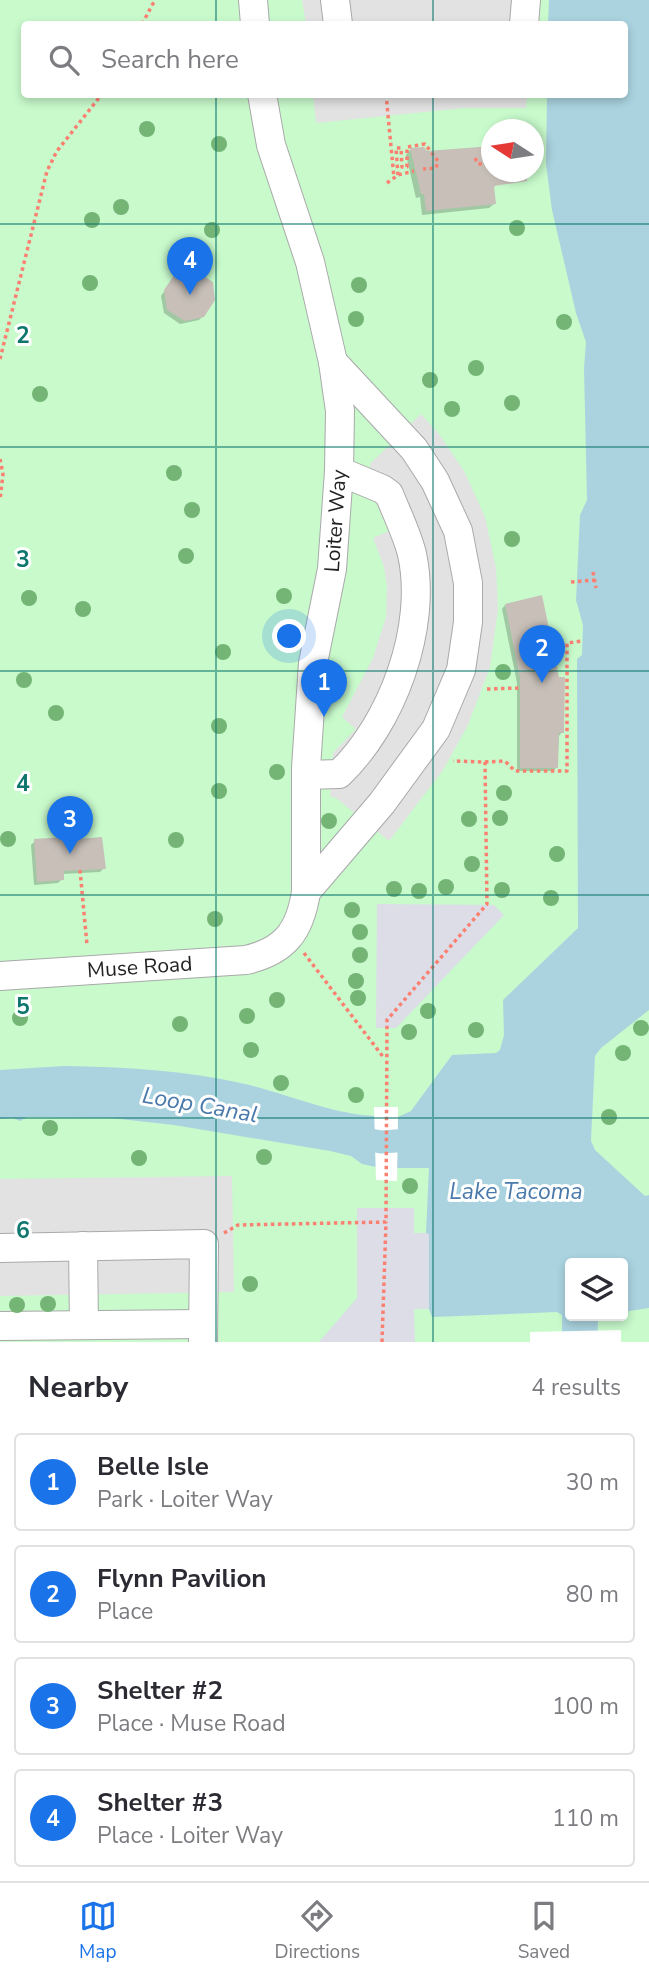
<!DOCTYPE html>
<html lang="en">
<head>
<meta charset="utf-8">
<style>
  :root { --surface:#fff; --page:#f2f2f3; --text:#2b2b33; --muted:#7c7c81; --line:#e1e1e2; --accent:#1a73e8 }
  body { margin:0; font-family:"Nunito Sans",sans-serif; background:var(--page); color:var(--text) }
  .controls { position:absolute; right:21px; bottom:21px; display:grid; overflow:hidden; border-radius:7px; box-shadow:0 4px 10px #0003 }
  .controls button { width:63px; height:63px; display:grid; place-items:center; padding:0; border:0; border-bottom:2px solid var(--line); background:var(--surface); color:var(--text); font:35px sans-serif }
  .compass { position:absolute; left:481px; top:119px; width:63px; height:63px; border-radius:50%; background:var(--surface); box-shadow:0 4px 10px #0003; rotate:282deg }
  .you { position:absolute; left:290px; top:637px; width:24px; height:24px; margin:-18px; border:5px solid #fff; border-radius:50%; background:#1a73e8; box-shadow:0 0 0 10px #1a73e833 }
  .badge { display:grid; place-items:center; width:46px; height:46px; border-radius:50%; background:var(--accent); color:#fff; font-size:23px; font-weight:700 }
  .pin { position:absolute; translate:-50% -58px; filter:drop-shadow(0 2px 4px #0008) }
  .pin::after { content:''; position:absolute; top:37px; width:24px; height:21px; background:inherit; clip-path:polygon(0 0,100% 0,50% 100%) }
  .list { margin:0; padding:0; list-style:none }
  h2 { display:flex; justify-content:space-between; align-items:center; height:91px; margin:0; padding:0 28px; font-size:30px }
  h2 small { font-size:23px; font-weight:400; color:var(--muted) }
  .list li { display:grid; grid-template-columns:46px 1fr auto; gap:21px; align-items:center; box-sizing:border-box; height:98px; margin:0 14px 14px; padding:0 14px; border:2px solid var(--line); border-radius:7px }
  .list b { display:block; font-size:26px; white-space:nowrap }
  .list p { margin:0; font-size:23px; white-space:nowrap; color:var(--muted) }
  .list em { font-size:23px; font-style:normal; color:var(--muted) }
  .icon { flex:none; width:38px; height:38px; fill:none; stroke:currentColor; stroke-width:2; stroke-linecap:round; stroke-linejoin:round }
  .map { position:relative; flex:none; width:649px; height:1342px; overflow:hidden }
  .search { position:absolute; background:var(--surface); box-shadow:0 4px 10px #0003; left:21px; right:21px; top:21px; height:77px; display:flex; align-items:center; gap:18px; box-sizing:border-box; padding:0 24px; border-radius:7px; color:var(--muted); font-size:26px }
  .sheet { height:539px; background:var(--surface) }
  nav { display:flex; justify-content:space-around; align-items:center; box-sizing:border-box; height:98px; border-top:2px solid var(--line); background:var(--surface); font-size:19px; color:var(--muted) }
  nav a { display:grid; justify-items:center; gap:4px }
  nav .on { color:var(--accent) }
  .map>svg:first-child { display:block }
  .park { fill:#c8facc; fill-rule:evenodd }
  .parking { fill:#e2e2e2 }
  .plaza { fill:#dddde8 }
  .water { fill:#aad3df }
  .pier { fill:#fff }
  .shadow { fill:#0003 }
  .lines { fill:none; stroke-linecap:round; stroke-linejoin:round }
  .canal { stroke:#aad3df; stroke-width:23 }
  .building { fill:#c7bfb8 }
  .minor-casing { stroke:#a9a9a9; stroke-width:30 }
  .path { stroke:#fa8072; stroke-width:3.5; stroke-dasharray:3.5 3.5; stroke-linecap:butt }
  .minor { stroke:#fff; stroke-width:28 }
  .tree { fill:#74b475 }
  .grid { fill:none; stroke:#0f766e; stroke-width:2; stroke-opacity:0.55 }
  .labels { text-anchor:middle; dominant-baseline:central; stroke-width:6; stroke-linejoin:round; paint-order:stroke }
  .street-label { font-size:21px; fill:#222; stroke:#fff }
  .water-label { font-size:23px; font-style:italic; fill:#4a7aab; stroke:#fff }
  .grid-label { font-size:23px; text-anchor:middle; font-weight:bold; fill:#0f766e; stroke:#fff; stroke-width:6; stroke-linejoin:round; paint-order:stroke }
</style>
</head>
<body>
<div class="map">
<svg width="649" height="1342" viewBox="0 0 649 1342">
  <rect width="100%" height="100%" fill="#f2efe9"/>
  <path class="park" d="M 0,0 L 649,0 L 649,1342 L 0,1342 ZM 24,24 L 624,24 L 624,94 L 24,94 ZM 491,130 L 534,130 L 534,172 L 491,172 ZM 570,1263 L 623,1263 L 623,1316 L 570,1316 Z"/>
  <g class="parking">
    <path d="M 302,0 L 535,0 L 533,24 L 306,24 Z"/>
    <path d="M 313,95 L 313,94 L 527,95 L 526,108 L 464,108 L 316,123 Z"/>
    <path d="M 421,414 L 439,434 L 464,471 L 485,517 L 496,568 L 498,609 L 490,667 L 468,725 L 443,770 L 389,841 L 336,798 L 330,796 L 333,753 L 356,729 L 342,717 L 373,658 L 386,617 L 387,587 L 384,567 L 373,538 L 389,531 L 376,503 L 369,498 L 370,464 Z"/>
    <path d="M 232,1176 L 234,1292 L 0,1296 L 0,1179 Z"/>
  </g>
  <g class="plaza">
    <path d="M 377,904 L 494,905 L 504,915 L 396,1028 L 376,1028 Z"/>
    <path d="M 357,1208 L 414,1208 L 414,1233 L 429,1233 L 429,1309 L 414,1309 L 415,1342 L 319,1342 L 357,1298 Z"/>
  </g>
  <g class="water">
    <path d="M 549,0 L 649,0 L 649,1010 L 601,1048 L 595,1056 L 591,1141 L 595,1150 L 645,1196 L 649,1195 L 649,1308 L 623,1312 L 623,1263 L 570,1263 L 570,1316 L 600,1316 L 598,1321 L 597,1342 L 562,1342 L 562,1315 L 557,1312 L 432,1317 L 429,1309 L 429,1234 L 426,1233 L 429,1168 L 397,1168 L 398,1117 L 411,1111 L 452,1055 L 496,1053 L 500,1050 L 504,1035 L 503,1000 L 578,928 L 577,659 L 582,655 L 583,625 L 576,600 L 580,515 L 587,500 L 584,368 L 586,342 L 576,313 L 552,210 L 546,164 L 547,95 L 624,94 L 624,24 L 548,24 Z"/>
    <path d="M 64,1066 C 125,1067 185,1070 245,1084 C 288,1094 331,1114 375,1116 L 376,1167 L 362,1164 L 351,1156 L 330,1151 L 174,1125 L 111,1118 L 27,1117 L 20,1121 L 13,1118 L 0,1119 L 0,1070 Z"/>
  </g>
  <g class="pier">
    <path d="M 374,1107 L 398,1107 L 397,1181 L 376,1180 Z"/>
    <path d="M 621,1330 L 621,1342 L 530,1342 L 530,1332 Z"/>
  </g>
  <g class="shadow">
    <path d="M 491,142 L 491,172 L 497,172 L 496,185 L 492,189 L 494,204 L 489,208 L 422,215 L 420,197 L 416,198 L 406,155 L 410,150 L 423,149 L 426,153 L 480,148 L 486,143 Z"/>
    <path d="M 172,280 L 203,316 L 199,320 L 180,324 L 164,313 L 161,296 Z"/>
    <path d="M 505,605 L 562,732 L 559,736 L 557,767 L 553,771 L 517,771 L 517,683 L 502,609 Z"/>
    <path d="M 35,841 L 104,868 L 100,872 L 62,874 L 62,879 L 58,883 L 34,885 L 31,845 Z"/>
  </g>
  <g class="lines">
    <path class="canal" d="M 345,1135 L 381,1142 L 425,1139"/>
  </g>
  <g class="building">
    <path d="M 492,146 L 492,172 L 527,172 L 527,181 L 494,186 L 496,204 L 426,211 L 424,194 L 421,194 L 410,148 L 424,147 L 427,151 Z"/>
    <path d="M 194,270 L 213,282 L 215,300 L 204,317 L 185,321 L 167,310 L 164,290 L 175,274 Z"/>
    <path d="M 542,595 L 559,677 L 565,677 L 564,733 L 559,733 L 558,768 L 520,768 L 520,678 L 505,604 Z"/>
    <path d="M 65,837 L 65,840 L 102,837 L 106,869 L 64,871 L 64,880 L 37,882 L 34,839 Z"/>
  </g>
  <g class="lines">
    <g class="minor-casing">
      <g id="minor">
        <path d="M 253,0 L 255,24"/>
        <path d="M 335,0 L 338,24"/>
        <path d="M 524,24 L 526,0"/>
        <path d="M 306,775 L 339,774 C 392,724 428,627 412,554 C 407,534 397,514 389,494 L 382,489 L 339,471"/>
        <path d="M 306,892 L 382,803 L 436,729 L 461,670 L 468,622 L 468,583 L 458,531 L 435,481 L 414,449 L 333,362"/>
        <path id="s1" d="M 0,976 L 246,960 C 285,951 300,931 306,892 L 306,768 L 313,663 L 332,569 L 339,471 L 340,411 L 333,362 L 310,262 L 271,145 L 262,94"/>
        <path d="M 83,1246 L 84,1325"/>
        <path d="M 0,1248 L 204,1244 L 203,1342"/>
        <path d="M 0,1326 L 202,1324"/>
      </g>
    </g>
    <g class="path">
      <path d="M 142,24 L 155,0"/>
      <path d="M 386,94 L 394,178"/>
      <path d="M 475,158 L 478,164 L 491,163"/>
      <path d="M 398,175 L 396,148 L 401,148 L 402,167 L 407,167 L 407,147 L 425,144 L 438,161 L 436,168 L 423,169"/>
      <path d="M 387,183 L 398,175 L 414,171"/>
      <path d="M 0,359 L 47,171 L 57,151 L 102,94"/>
      <path d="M 0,459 L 3,474 L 0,500"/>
      <path d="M 593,572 L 596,588"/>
      <path d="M 571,582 L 594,580"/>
      <path d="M 487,689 L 520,688"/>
      <path d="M 485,762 L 505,761 L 515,771 L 567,771 L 567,643 L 582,641"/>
      <path d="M 80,870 L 87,945"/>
      <path d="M 304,953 L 384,1058"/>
      <path d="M 224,1233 L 238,1225 L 386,1222 L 387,1020 L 487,904 L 485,762 L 453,761"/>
      <path d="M 382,1342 L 386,1222"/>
    </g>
    <use href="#minor" class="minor"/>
  </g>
  <g class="tree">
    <circle cx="147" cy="129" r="8"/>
    <circle cx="219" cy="144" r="8"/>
    <circle cx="121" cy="207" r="8"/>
    <circle cx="92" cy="220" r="8"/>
    <circle cx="517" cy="228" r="8"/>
    <circle cx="212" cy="230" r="8"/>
    <circle cx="90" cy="283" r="8"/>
    <circle cx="359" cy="285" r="8"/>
    <circle cx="356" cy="319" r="8"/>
    <circle cx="564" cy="322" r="8"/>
    <circle cx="476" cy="368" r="8"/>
    <circle cx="430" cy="380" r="8"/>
    <circle cx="40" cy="394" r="8"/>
    <circle cx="512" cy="403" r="8"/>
    <circle cx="452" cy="409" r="8"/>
    <circle cx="174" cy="473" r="8"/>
    <circle cx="192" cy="510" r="8"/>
    <circle cx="512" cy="539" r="8"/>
    <circle cx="186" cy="556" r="8"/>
    <circle cx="284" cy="596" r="8"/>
    <circle cx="29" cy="598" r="8"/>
    <circle cx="83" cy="609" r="8"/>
    <circle cx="223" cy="652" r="8"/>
    <circle cx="503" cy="672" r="8"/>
    <circle cx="24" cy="680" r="8"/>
    <circle cx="56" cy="713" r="8"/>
    <circle cx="219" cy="726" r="8"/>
    <circle cx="277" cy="772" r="8"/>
    <circle cx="219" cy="791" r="8"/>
    <circle cx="504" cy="793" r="8"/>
    <circle cx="500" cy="818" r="8"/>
    <circle cx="469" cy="819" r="8"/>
    <circle cx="329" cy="821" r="8"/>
    <circle cx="8" cy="839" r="8"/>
    <circle cx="176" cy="840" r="8"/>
    <circle cx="557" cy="854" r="8"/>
    <circle cx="472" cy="864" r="8"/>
    <circle cx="446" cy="887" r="8"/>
    <circle cx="394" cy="889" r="8"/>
    <circle cx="502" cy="890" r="8"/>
    <circle cx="419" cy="891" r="8"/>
    <circle cx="551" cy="898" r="8"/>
    <circle cx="352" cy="910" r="8"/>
    <circle cx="215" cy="919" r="8"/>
    <circle cx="360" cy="932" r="8"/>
    <circle cx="360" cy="955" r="8"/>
    <circle cx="356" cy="981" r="8"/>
    <circle cx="358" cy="998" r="8"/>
    <circle cx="277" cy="1000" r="8"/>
    <circle cx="428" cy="1011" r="8"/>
    <circle cx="247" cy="1016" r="8"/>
    <circle cx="20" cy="1018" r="8"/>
    <circle cx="180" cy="1024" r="8"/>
    <circle cx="641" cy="1028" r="8"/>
    <circle cx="476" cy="1030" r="8"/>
    <circle cx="409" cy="1032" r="8"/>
    <circle cx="251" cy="1050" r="8"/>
    <circle cx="623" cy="1053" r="8"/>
    <circle cx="281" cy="1083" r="8"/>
    <circle cx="356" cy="1095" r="8"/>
    <circle cx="609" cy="1117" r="8"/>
    <circle cx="50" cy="1128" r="8"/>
    <circle cx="264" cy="1157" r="8"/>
    <circle cx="139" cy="1158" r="8"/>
    <circle cx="410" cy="1186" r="8"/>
    <circle cx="250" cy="1284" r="8"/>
    <circle cx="48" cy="1304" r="8"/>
    <circle cx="17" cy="1305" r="8"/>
  </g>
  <path class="grid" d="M 216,0 L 216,24M 433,0 L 433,24M 216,94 L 216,1342M 433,94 L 433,1342M 0,224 L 649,224M 0,447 L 649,447M 0,671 L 649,671M 0,895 L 649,895M 0,1118 L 649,1118"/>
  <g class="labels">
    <g class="street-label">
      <text stroke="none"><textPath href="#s1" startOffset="718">Loiter Way</textPath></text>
      <text stroke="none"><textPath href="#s1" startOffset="140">Muse Road</textPath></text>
    </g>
    <g class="water-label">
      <text transform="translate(200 1105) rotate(10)">Loop Canal</text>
      <text x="516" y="1191">Lake Tacoma</text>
    </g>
  </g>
  <g class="grid-label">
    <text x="23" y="343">2</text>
    <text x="23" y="567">3</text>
    <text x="23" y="791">4</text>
    <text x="23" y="1014">5</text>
    <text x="23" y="1238">6</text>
  </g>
</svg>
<div class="controls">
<button><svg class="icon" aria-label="layers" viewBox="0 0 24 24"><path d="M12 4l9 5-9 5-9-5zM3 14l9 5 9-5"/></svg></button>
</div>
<svg class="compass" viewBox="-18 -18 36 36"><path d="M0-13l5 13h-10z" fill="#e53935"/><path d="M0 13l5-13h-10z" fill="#7c7c81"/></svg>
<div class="you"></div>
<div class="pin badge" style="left:324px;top:717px">1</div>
<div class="pin badge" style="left:542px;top:683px">2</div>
<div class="pin badge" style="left:70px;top:854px">3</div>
<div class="pin badge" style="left:190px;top:295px">4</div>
<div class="search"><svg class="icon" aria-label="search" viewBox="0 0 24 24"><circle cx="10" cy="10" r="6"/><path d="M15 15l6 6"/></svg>Search here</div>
</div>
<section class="sheet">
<h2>Nearby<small>4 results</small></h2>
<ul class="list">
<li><span class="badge">1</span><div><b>Belle Isle</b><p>Park · Loiter Way</p></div><em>30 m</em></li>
<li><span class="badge">2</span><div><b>Flynn Pavilion</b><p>Place</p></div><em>80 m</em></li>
<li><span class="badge">3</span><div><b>Shelter #2</b><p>Place · Muse Road</p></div><em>100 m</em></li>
<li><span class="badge">4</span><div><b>Shelter #3</b><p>Place · Loiter Way</p></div><em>110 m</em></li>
</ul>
</section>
<nav>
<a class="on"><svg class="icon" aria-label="map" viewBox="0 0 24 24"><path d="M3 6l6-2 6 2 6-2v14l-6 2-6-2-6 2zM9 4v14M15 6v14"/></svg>Map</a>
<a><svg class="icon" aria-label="directions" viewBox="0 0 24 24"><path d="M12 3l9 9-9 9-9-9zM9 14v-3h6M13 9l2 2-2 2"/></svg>Directions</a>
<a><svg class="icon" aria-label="saved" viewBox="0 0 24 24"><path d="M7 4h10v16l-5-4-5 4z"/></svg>Saved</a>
</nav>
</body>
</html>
